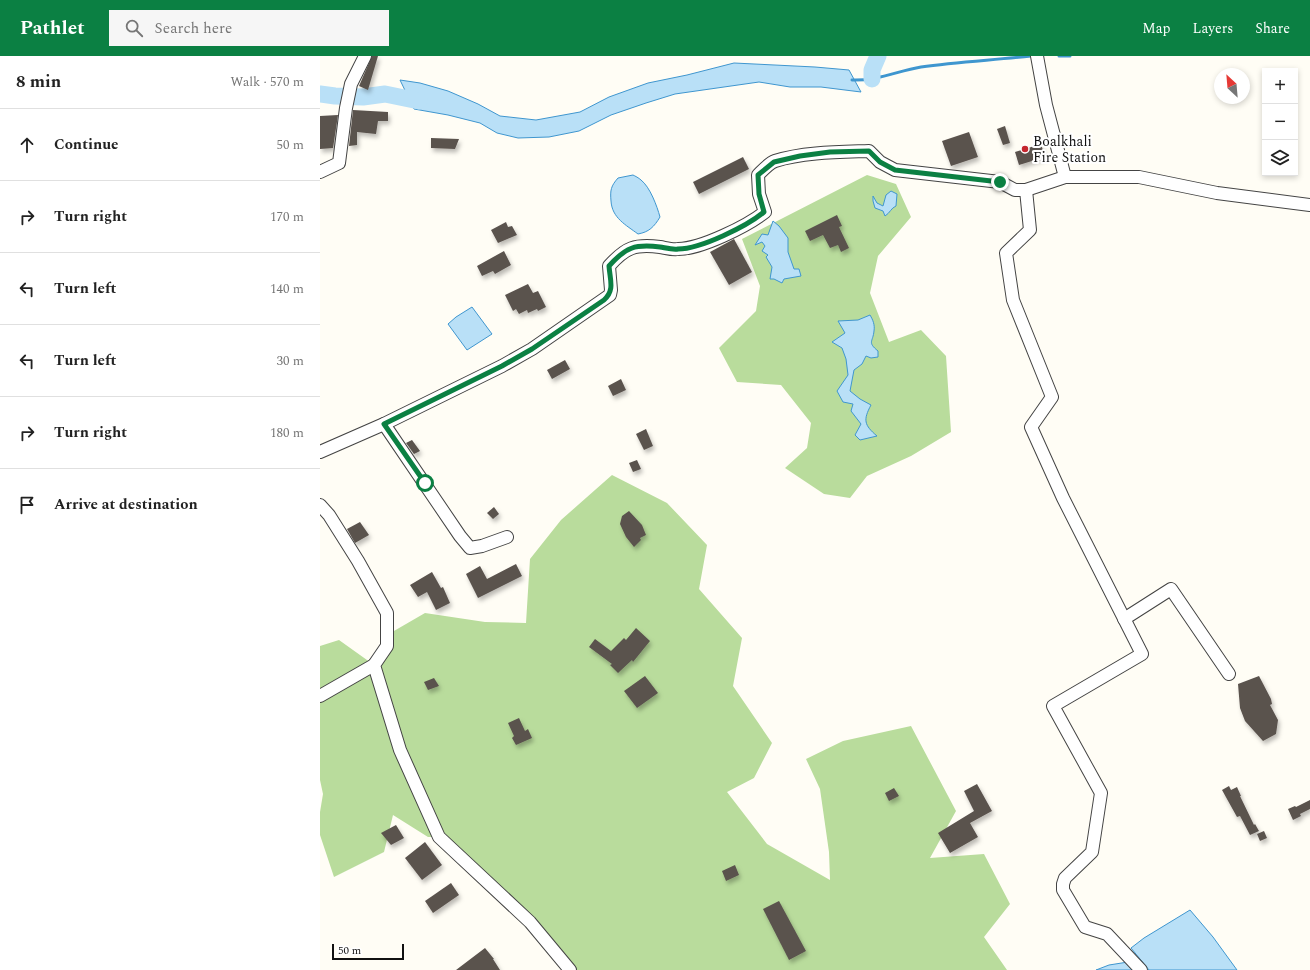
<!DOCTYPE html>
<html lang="en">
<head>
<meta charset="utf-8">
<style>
  :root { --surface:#fff; --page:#f6f6f6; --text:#222; --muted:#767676; --line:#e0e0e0; --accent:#0b8043 }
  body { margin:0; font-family:Spectral,serif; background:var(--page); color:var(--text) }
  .controls { position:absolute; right:12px; top:12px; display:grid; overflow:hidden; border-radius:0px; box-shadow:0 2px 6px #0003 }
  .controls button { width:36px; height:36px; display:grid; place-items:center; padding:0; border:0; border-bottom:1px solid var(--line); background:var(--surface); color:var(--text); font:20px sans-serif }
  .compass { position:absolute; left:894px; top:12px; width:36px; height:36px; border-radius:50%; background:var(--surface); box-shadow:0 2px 6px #0003; rotate:334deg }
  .scale { position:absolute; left:12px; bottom:10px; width:72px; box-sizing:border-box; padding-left:4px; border:2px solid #111; border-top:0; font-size:11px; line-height:14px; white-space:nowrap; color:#111; -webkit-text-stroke:3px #fff; paint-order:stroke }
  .stop { position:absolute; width:12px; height:12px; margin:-9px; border:3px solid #0b8043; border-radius:50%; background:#fff }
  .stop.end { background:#0b8043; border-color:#fff; box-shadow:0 1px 4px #0008 }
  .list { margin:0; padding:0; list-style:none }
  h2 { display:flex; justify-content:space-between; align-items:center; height:52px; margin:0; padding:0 16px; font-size:17px }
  h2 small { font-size:13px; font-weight:400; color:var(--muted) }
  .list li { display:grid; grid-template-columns:26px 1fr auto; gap:12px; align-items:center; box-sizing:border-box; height:72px; padding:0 16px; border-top:1px solid var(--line) }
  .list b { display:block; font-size:15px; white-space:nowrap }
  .list em { font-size:13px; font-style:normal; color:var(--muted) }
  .icon { flex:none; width:22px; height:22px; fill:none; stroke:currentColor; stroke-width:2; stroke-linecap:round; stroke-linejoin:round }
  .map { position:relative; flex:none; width:990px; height:914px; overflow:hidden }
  header { display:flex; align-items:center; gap:24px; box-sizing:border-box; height:56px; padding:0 20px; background:var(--accent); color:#fff }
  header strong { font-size:19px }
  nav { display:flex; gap:22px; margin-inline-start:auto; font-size:14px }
  .search { width:280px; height:36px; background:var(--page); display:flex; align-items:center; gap:10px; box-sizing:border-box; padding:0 14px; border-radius:0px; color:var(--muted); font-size:15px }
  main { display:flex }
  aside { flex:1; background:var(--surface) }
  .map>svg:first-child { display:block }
  .forest { fill:#b9dc9c }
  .water { fill:#b9e0f7; stroke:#3f96cf }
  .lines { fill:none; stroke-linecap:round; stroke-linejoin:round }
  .stream { stroke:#3f96cf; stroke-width:3 }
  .river { stroke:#b9e0f7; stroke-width:17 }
  .building { fill:#5a524d; filter:url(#shadow) }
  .minor-casing { stroke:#444; stroke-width:14 }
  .minor { stroke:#fff; stroke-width:12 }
  .route { stroke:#0b8043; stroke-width:5 }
  .poi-dot { fill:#c4262e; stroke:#fff; stroke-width:1.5 }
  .labels { text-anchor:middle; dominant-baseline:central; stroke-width:4; stroke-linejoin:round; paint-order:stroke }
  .poi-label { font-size:14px; fill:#111; stroke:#fff; text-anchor:start }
</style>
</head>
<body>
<header>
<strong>Pathlet</strong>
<div class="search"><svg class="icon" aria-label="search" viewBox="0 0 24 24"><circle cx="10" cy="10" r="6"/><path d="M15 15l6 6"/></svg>Search here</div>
<nav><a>Map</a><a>Layers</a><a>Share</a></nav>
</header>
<main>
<aside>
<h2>8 min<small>Walk · 570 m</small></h2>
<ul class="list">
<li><svg class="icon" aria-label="ahead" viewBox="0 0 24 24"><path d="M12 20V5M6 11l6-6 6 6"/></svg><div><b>Continue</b></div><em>50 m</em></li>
<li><svg class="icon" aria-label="right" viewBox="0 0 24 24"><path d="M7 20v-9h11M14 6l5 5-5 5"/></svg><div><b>Turn right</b></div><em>170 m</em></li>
<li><svg class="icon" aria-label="left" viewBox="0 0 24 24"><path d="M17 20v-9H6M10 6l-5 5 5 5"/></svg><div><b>Turn left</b></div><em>140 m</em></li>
<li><svg class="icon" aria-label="left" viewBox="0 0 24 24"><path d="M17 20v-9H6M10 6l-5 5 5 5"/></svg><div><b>Turn left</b></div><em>30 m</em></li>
<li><svg class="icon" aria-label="right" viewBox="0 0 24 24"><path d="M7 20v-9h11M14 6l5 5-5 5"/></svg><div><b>Turn right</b></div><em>180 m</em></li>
<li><svg class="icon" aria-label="arrive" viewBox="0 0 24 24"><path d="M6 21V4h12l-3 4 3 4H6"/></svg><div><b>Arrive at destination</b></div></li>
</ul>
</aside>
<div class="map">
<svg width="990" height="914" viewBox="0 0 990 914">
  <defs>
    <filter id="shadow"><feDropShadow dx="2" dy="3.5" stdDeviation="2" flood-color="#0004"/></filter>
  </defs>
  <rect width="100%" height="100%" fill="#fffdf5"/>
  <g class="forest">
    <path d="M 547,119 L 576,128 L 591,161 L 558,200 L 550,237 L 569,286 L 601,274 L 626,300 L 631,376 L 591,400 L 547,420 L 530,442 L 504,438 L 465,412 L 487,392 L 491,367 L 461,329 L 417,326 L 399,292 L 436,255 L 440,230 L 422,183 Z"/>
    <path d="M 292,419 L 347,447 L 387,489 L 379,533 L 422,582 L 413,630 L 452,687 L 434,722 L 407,736 L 447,788 L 510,824 L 509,796 L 500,733 L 486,703 L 523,685 L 591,670 L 636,755 L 610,802 L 664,798 L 690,848 L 664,881 L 687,914 L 247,914 L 119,781 L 108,781 L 73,759 L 64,796 L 14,821 L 0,779 L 0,756 L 3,738 L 0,724 L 0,590 L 19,584 L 54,609 L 67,579 L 105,557 L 165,566 L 206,567 L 210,503 L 241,464 Z"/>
  </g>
  <g class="water">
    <path d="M 414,7 L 495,11 L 529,14 L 541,36 L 501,31 L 470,31 L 439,26 L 355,38 L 326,47 L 291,59 L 259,75 L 229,81 L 198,82 L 177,77 L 160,67 L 128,59 L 94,53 L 80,24 L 100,27 L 128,35 L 158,48 L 180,60 L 216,64 L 260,56 L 289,41 L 328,27 L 367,19 Z"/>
    <path d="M 313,119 C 315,120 319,122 321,124 C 330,131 337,150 340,161 C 334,171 329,176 318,178 C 306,169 292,162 291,145 C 290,134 291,130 298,122 Z"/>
    <path d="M 571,135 L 577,138 L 576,150 C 571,152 570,157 565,160 L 563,155 L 555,152 L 553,145 L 553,140 L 557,147 L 563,150 L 566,139 Z"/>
    <path d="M 453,165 L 459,170 L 468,182 L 468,196 L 474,213 L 479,213 L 481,220 L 464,223 L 462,227 L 454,223 L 450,223 L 452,211 L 446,201 L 448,199 L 442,195 L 445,190 L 442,186 L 435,189 L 442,178 L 448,179 Z"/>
    <path d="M 152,251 L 172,278 L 147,294 L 128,268 L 136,261 Z"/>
    <path d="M 550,259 C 553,264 555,269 554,275 C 553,286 547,286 558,295 L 558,301 L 551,302 L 546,300 L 542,308 L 534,314 L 530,335 L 540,343 L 551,349 C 543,364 544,369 557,380 L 540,384 L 535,379 L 541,368 L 531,355 L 533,348 L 523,346 L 517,335 L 528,319 L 526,303 L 522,292 L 512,286 L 525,277 L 518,265 L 538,264 Z"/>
    <path d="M 870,854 L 893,881 L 917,914 L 829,914 L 811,892 L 824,882 Z"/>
    <path d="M 808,906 L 815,914 L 776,914 L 789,909 Z"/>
  </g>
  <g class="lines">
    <g class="stream">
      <path d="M 739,0 L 750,0"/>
      <path d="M 532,24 C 558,25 577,15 601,11 C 637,6 675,4 711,0"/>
    </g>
    <g class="river">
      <path d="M 552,23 L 552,14 L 558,0"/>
      <path d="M 0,38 L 15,40 L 43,41 L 65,38 L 99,45"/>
    </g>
  </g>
  <g class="building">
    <path d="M 52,0 L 58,0 L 48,34 L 39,30 Z"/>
    <path d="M 33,54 L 68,56 L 68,65 L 58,65 L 56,78 L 37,76 L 37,89 L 29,90 Z"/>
    <path d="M 18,59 L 13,92 L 0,93 L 0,60 Z"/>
    <path d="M 685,70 L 690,87 L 683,89 L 677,73 Z"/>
    <path d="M 649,76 L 658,101 L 631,110 L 622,85 Z"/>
    <path d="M 111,82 L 139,83 L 135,93 L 111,92 Z"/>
    <path d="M 721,88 L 725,101 L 699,109 L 695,96 Z"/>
    <path d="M 423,101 L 429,113 L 379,138 L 373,126 Z"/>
    <path d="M 517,159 L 522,170 L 519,171 L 529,192 L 521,196 L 518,189 L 510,192 L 503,179 L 490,185 L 485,175 Z"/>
    <path d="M 186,166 L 188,171 L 192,170 L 197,179 L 178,187 L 171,174 Z"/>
    <path d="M 414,183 L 432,216 L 409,229 L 390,196 Z"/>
    <path d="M 184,195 L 191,209 L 175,218 L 173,215 L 162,220 L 157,210 Z"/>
    <path d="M 208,228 L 213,237 L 218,235 L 226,251 L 218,255 L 217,253 L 208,257 L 207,254 L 199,258 L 196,253 L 193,255 L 185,239 Z"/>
    <path d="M 245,304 L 250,313 L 232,323 L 227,314 Z"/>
    <path d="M 301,323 L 306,334 L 293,340 L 288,330 Z"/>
    <path d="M 326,373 L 333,390 L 324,394 L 316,378 Z"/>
    <path d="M 92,384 L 100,395 L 94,398 L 86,387 Z"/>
    <path d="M 317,404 L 321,413 L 313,416 L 309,407 Z"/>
    <path d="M 174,451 L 179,458 L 173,463 L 167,457 Z"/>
    <path d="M 309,455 L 322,469 L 326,479 L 320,482 L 321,484 L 314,491 L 306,481 L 300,468 L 302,460 Z"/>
    <path d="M 40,466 L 49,479 L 35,487 L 27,473 Z"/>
    <path d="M 196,508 L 202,520 L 158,542 L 146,518 L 160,510 L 167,523 Z"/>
    <path d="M 112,516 L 121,532 L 123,531 L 130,547 L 116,554 L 107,536 L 98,541 L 90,529 Z"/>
    <path d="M 316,572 L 330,585 L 313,606 L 312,604 L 298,617 L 290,609 L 292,608 L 269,591 L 275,583 L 291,595 L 304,582 L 306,584 Z"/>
    <path d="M 325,620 L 338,637 L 317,652 L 304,635 Z"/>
    <path d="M 939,620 L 951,643 L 952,648 L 950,649 L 958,664 L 956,678 L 943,685 L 925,665 L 920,652 L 918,628 Z"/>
    <path d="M 114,622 L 119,630 L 108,634 L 104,626 Z"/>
    <path d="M 199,662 L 205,675 L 208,673 L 212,682 L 196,689 L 192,682 L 194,680 L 188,667 Z"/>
    <path d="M 657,728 L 672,755 L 650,767 L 658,781 L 630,797 L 618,777 L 654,755 L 644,735 Z"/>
    <path d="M 909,730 L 911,734 L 917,731 L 921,740 L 920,740 L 934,769 L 935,768 L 939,775 L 930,779 L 920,760 L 917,761 L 902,734 Z"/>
    <path d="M 574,732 L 579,740 L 569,745 L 565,737 Z"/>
    <path d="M 990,744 L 990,753 L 980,758 L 981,760 L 973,764 L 968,753 L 975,750 L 976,751 Z"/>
    <path d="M 76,769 L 84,782 L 71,789 L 61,777 Z"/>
    <path d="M 944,775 L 947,782 L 940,785 L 937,778 Z"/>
    <path d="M 105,786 L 122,809 L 102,824 L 85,802 Z"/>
    <path d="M 415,809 L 419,819 L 406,825 L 402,815 Z"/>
    <path d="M 131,827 L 139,839 L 113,857 L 105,845 Z"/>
    <path d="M 459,845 L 486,895 L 469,904 L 443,853 Z"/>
    <path d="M 165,892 L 174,903 L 173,903 L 180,914 L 136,914 Z"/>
  </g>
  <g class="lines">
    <g class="minor-casing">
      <g id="minor">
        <path d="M 717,0 L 726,49 L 745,121"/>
        <path d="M 0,116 L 19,107 L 26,52 L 31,28 L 45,0"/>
        <path d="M 64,368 L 140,480 L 150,492 L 162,490 L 187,481"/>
        <path d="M 0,396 L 64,368 L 182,310 L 212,293 L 290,239 L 291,234 L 289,210 C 306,191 315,188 340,191 C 346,192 353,194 358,193 C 381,193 427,170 445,156 L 439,138 L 438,119 C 443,114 449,107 455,105 C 483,96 520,96 549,95 L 560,106 L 575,114 L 680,126 L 695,134 L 706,134"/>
        <path d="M 0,449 L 9,459 L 38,505 L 67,557 L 67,590 L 54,609 L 80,694 L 119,781 L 210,866 L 250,914"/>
        <path d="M 804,563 L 851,533 L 909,618"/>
        <path d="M 0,640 L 54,609"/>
        <path d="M 821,914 L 787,878 L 765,871 L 743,834 L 743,828 L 745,822 L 772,796 L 781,737 L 733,650 L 822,598 L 743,442 L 711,371 L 732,341 L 693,244 L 686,197 L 710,174 L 706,134 L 745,121 L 819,121 L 897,137 L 990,149"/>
      </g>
    </g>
    <use href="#minor" class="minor"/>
  </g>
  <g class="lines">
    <path class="route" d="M 105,427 L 64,368 L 182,310 L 212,293 L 284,244 C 295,234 290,224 289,210 C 306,191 315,188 340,191 C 346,192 353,194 358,193 C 381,193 427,170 444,156 L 439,138 L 438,119 L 454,106 L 480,100 L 510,96 L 549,95 L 560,106 L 575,114 L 680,126"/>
  </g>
  <circle class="poi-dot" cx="705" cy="93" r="4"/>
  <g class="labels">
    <g class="poi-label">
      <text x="713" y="85">Boalkhali<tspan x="713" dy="16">Fire Station</tspan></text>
    </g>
  </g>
</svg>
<div class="controls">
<button>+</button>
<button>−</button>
<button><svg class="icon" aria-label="layers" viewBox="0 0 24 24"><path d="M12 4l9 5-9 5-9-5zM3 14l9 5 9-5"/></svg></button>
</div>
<svg class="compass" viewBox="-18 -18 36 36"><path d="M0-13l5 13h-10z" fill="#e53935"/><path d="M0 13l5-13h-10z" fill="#767676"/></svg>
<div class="scale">50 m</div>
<div class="stop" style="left:105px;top:427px"></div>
<div class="stop end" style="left:680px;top:126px"></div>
</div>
</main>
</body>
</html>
